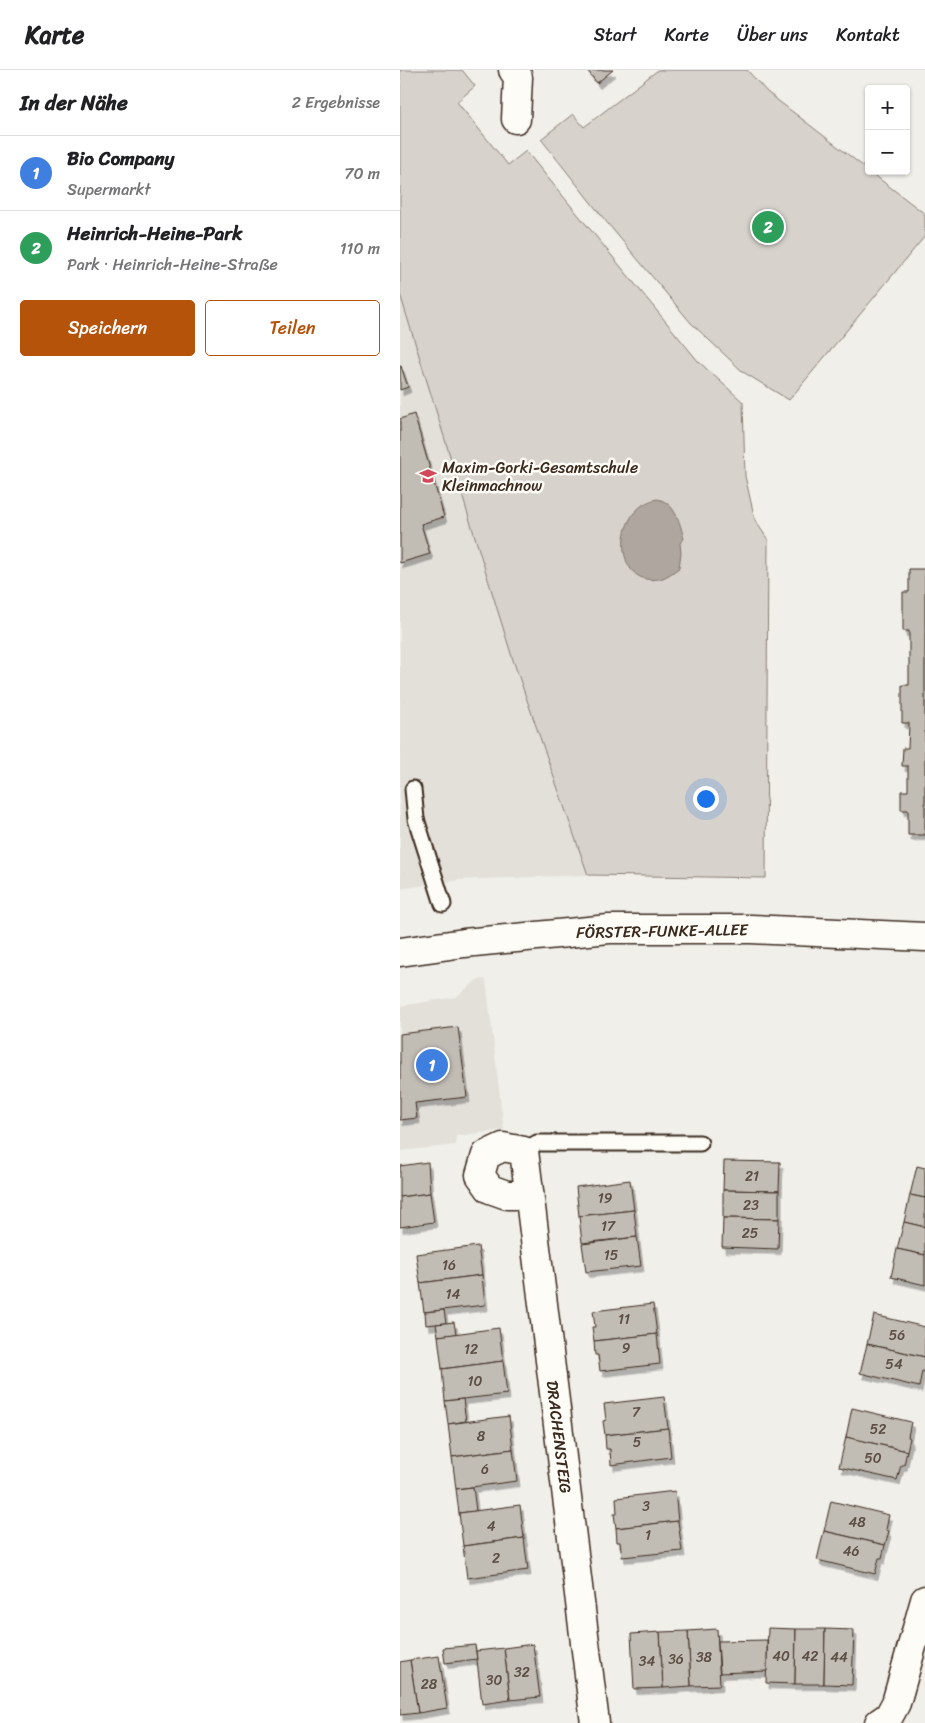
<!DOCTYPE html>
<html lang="de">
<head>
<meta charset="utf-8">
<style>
  :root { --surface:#fff; --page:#f6f6f6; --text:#202124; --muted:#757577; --line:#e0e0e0; --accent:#b45309 }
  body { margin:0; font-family:Sriracha,sans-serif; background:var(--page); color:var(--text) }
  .controls { position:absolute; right:15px; top:15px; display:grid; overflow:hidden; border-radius:5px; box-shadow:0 1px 4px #0004 }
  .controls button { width:45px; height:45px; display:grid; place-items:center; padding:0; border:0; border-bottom:1px solid var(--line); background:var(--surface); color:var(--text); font:25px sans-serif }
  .you { position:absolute; left:305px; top:728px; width:18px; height:18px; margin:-12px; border:4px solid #fff; border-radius:50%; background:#1a73e8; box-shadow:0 0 0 8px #1a73e833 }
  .badge { display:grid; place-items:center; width:32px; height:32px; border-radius:50%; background:var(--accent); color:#fff; font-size:16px; font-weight:700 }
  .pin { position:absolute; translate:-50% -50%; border:2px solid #fff; box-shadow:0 1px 5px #0006 }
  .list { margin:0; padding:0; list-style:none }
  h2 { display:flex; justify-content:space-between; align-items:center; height:65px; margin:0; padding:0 20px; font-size:21px }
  h2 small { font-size:16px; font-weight:400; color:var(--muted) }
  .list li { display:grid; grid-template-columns:32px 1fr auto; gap:15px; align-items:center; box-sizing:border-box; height:75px; padding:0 20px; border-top:1px solid var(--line) }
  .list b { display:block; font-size:19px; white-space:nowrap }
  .list p { margin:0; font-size:16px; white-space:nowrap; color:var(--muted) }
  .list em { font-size:16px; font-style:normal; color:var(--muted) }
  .actions { display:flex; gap:10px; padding:15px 20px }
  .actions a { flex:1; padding:11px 0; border:1px solid var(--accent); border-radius:5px; text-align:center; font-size:18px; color:var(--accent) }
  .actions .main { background:var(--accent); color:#fff }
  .map { position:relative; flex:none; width:525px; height:1653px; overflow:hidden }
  header { display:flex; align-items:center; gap:30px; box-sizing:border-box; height:70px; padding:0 25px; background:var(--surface); border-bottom:1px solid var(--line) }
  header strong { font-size:24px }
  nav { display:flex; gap:28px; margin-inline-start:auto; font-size:18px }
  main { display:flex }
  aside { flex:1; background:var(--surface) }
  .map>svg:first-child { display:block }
  .built { fill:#e3e0da }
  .green { fill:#d7d2cc; stroke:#897e75 }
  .water { fill:#aea69f; stroke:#80746b }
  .building { fill:#c1bcb4; stroke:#3b2a1e; filter:url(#shadow) }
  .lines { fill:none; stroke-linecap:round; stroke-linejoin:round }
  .lane-casing { stroke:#3b2a1e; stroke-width:19 }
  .street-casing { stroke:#3b2a1e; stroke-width:31 }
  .secondary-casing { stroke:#3b2a1e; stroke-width:31 }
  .lane { stroke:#fdfcf7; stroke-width:15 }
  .street { stroke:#fdfcf7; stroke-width:28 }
  .secondary { stroke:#fdfcf7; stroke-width:28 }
  .labels { text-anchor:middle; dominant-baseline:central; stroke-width:5; stroke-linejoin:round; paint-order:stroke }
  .number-label { font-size:14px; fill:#5c4e44 }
  .poi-label { font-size:16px; fill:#3b2a1e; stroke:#fdfcf7; text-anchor:start }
  .street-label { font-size:16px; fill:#3b2a1e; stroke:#fdfcf7 }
</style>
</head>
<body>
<header>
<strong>Karte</strong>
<nav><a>Start</a><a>Karte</a><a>Über uns</a><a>Kontakt</a></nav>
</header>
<main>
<aside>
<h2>In der Nähe<small>2 Ergebnisse</small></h2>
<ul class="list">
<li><span class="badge" style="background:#3f7fe0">1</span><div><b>Bio Company</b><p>Supermarkt</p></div><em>70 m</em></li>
<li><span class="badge" style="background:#2e9e5b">2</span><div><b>Heinrich-Heine-Park</b><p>Park · Heinrich-Heine-Straße</p></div><em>110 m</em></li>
</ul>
<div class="actions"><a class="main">Speichern</a><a>Teilen</a></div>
</aside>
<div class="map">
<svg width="525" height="1653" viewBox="0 0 525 1653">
  <defs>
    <filter id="shadow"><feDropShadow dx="3" dy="5.5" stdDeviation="0" flood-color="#0004"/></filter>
  </defs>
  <rect width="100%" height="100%" fill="#f1efea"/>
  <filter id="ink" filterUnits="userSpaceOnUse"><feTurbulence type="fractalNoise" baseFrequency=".02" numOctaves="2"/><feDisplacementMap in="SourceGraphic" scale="10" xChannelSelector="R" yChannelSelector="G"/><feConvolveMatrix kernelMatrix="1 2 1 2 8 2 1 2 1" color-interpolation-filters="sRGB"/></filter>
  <g filter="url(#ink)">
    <g class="built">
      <path d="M 0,224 L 112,587 L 188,805 L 58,810 L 0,819 Z"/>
      <path d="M 86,909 L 104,1060 L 56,1066 L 56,1075 L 0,1081 L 0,936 L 56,927 L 77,910 Z"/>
    </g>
    <g class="green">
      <path d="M 0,0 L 62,0 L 75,16 L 57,32 L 108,95 L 126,81 L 298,291 L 343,332 L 345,406 L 355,450 L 368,470 L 366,808 L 188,805 L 112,587 L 0,224 Z"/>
      <path d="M 258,0 L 347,0 L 367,22 L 525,144 L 525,166 L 389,330 L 343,302 L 291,253 L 204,149 L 141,69 L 173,44 L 184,57 Z"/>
    </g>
    <path class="water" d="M 257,429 C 275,432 280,453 284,469 L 280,473 L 281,483 L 279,498 C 273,502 266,508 259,509 C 217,517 212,451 246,433 C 249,431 254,430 257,429 Z"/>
    <g class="building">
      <path d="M 187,0 L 213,0 L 197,13 Z"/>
      <path d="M 0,296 L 1,296 L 8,317 L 0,320 Z"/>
      <path d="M 14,344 L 44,447 L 21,454 L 30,484 L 0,493 L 0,349 Z"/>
      <path d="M 509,499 L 525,499 L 525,765 L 508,765 L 508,740 L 501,740 L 501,721 L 508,721 L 508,696 L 502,696 L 503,678 L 508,678 L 509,653 L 502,653 L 502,615 L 509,615 L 509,561 L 503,561 L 503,522 L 509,522 Z"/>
      <path d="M 58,957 L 67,1027 L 15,1033 L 17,1048 L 0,1050 L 0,964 Z"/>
      <path d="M 324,1091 L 380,1092 L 379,1121 L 323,1120 Z"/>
      <path d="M 28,1092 L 30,1123 L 0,1127 L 0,1096 Z"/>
      <path d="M 517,1096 L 525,1098 L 525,1128 L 510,1125 Z"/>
      <path d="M 230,1110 L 234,1140 L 179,1146 L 176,1117 Z"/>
      <path d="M 323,1120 L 379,1121 L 379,1149 L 323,1148 Z"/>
      <path d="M 30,1123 L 34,1152 L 0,1157 L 0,1127 Z"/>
      <path d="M 510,1125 L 525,1128 L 525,1157 L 504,1152 Z"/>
      <path d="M 234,1140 L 237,1167 L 182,1173 L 179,1146 Z"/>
      <path d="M 323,1148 L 379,1149 L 378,1179 L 322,1177 Z"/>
      <path d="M 504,1152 L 525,1157 L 525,1185 L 497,1179 Z"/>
      <path d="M 237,1167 L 241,1196 L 186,1202 L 182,1174 Z"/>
      <path d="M 78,1176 L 82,1205 L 20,1213 L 16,1184 Z"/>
      <path d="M 497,1179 L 525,1185 L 525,1215 L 491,1207 Z"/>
      <path d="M 82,1205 L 85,1235 L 24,1242 L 20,1213 Z"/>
      <path d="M 253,1234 L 257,1264 L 194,1271 L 192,1257 L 195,1257 L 193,1241 Z"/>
      <path d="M 44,1240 L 46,1253 L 26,1255 L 25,1242 Z"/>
      <path d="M 474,1245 L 525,1257 L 525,1287 L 467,1274 Z"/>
      <path d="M 54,1252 L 56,1264 L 38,1266 L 36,1254 Z"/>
      <path d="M 99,1258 L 103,1291 L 42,1299 L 38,1266 Z"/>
      <path d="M 257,1264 L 260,1294 L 200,1301 L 198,1285 L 195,1285 L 194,1271 Z"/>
      <path d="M 467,1274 L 525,1287 L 525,1302 L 522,1301 L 519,1317 L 460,1303 Z"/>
      <path d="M 103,1291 L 107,1324 L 45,1331 L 42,1299 Z"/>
      <path d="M 264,1327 L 268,1358 L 205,1365 L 203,1351 L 206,1350 L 204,1334 Z"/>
      <path d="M 63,1329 L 66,1351 L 48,1354 L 45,1331 Z"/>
      <path d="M 452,1338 L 511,1352 L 508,1367 L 510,1368 L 507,1381 L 446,1367 Z"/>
      <path d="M 109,1346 L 113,1379 L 52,1387 L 48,1354 Z"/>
      <path d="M 268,1358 L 271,1387 L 211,1395 L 210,1379 L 206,1379 L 205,1365 Z"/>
      <path d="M 446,1367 L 507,1381 L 504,1395 L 501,1395 L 497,1410 L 439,1397 Z"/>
      <path d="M 113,1379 L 117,1411 L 56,1419 L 52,1387 Z"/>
      <path d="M 73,1417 L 76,1441 L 59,1443 L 56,1419 Z"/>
      <path d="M 275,1421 L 278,1451 L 216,1458 L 214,1444 L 217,1444 L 216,1428 Z"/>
      <path d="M 431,1431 L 489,1445 L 486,1460 L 489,1461 L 485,1475 L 424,1461 Z"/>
      <path d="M 120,1435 L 124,1468 L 63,1476 L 59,1443 Z"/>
      <path d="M 278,1451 L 282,1481 L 222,1487 L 220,1472 L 217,1472 L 216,1458 Z"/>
      <path d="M 424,1461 L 485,1475 L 482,1488 L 479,1488 L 475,1504 L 417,1490 Z"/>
      <path d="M 124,1468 L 128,1500 L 67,1508 L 63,1476 Z"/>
      <path d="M 368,1558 L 396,1559 L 395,1614 L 366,1613 Z"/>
      <path d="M 317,1559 L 320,1615 L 291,1616 L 288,1561 Z"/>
      <path d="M 396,1559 L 425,1559 L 424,1614 L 395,1614 Z"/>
      <path d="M 425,1559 L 454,1560 L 452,1615 L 424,1614 Z"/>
      <path d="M 288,1561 L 291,1616 L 263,1618 L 260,1562 Z"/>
      <path d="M 260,1562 L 263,1618 L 234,1619 L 231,1564 Z"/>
      <path d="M 367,1570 L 367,1601 L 320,1603 L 318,1571 Z"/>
      <path d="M 133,1574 L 140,1627 L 110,1630 L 104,1578 Z"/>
      <path d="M 75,1575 L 77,1589 L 45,1593 L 43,1578 Z"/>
      <path d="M 104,1578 L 110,1630 L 82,1634 L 76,1581 Z"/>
      <path d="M 39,1586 L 47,1638 L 18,1643 L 10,1590 Z"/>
      <path d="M 10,1590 L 18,1643 L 0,1645 L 0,1592 Z"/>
    </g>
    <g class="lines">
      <g class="lane-casing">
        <g id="lane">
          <path d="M 13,719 L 16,749 L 43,834"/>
          <path d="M 124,1081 L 137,1073 L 300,1073"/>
        </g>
      </g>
      <g class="street-casing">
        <g id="street">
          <path d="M 113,0 L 118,7 L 116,49"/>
          <path d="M 128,1125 L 107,1125 L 90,1119 L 80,1105 L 86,1085 L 103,1077 L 124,1081 L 195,1653"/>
          <path d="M 479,1653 L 489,1646 L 496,1633 L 525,1530"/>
        </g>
      </g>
      <g class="secondary-casing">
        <path id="secondary" d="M 0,882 L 64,873 L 209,859 L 351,859 L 525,867"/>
      </g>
      <use href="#lane" class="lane"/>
      <use href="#street" class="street"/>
      <use href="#secondary" class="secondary"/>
    </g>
  </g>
  <defs>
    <g id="school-bare" transform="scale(1.35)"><path d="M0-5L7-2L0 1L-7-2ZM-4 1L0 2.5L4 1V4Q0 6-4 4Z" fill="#d1495b" stroke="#fdfcf7" stroke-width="2.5" paint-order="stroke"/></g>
  </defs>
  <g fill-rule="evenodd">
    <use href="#school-bare" x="28" y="406"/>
  </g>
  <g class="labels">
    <g class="number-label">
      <text x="352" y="1106">21</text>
      <text x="205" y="1128">19</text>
      <text x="351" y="1135">23</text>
      <text x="208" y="1156">17</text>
      <text x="350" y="1163">25</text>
      <text x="211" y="1185">15</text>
      <text x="49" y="1195">16</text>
      <text x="53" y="1224">14</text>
      <text x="224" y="1249">11</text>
      <text x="497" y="1265">56</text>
      <text x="226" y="1278">9</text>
      <text x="71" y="1279">12</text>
      <text x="494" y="1294">54</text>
      <text x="75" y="1311">10</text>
      <text x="236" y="1342">7</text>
      <text x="478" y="1359">52</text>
      <text x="81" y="1366">8</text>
      <text x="237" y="1372">5</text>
      <text x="473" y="1388">50</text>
      <text x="85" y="1399">6</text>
      <text x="246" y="1436">3</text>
      <text x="457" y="1452">48</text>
      <text x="91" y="1456">4</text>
      <text x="248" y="1465">1</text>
      <text x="451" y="1481">46</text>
      <text x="96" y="1488">2</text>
      <text x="381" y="1586">40</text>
      <text x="410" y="1586">42</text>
      <text x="304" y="1587">38</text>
      <text x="439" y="1587">44</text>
      <text x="276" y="1589">36</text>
      <text x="247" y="1591">34</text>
      <text x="122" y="1602">32</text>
      <text x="94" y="1610">30</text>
      <text x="29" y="1614">28</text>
    </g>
    <g class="poi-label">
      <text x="42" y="397">Maxim-Gorki-Gesamtschule<tspan x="42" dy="18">Kleinmachnow</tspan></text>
    </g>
    <g class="street-label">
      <text transform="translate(262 861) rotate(-1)">FÖRSTER-FUNKE-ALLEE</text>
      <text transform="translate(159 1367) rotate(83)">DRACHENSTEIG</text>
    </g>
  </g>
</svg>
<div class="controls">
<button>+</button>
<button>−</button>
</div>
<div class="you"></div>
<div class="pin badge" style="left:32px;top:995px;background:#3f7fe0">1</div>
<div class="pin badge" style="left:368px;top:157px;background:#2e9e5b">2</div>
</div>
</main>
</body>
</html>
